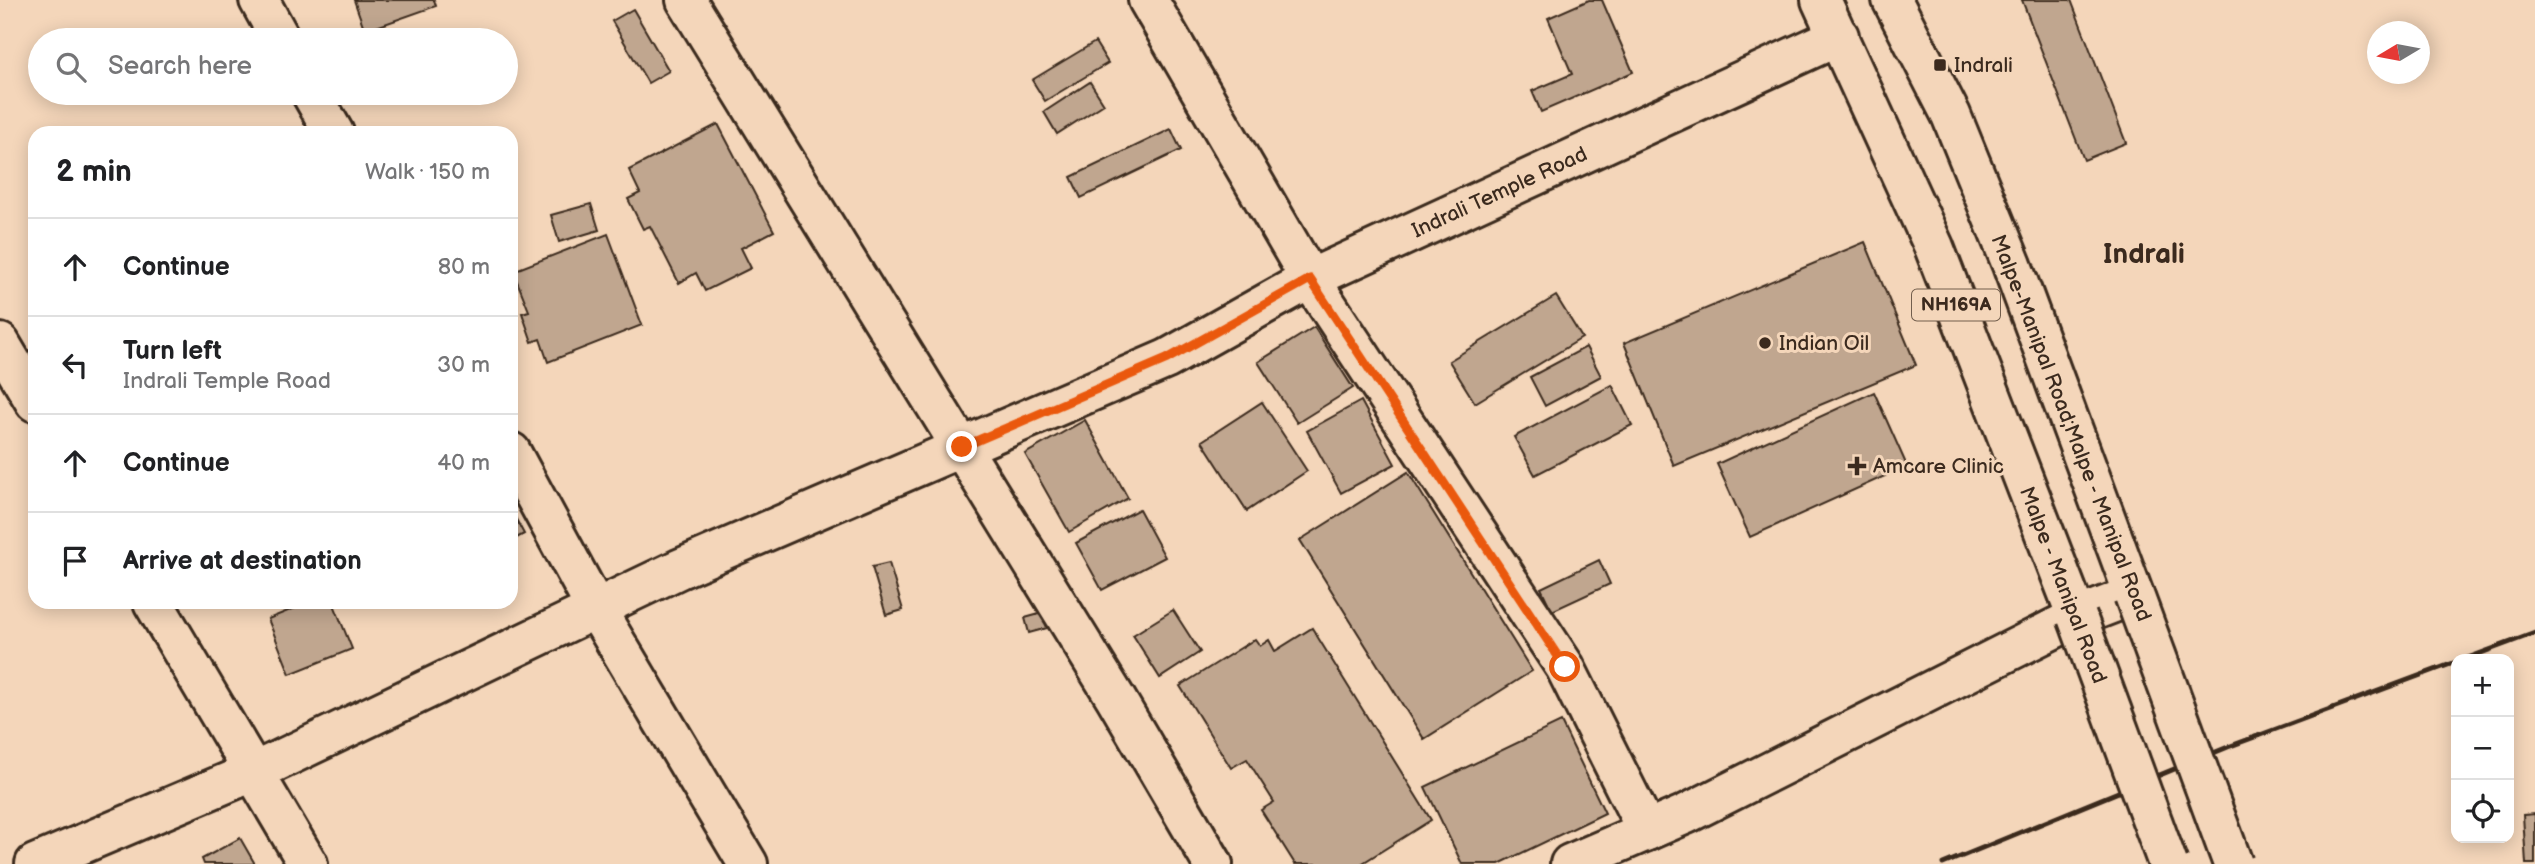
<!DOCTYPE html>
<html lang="en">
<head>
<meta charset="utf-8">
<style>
  :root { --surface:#fff; --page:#f6f6f6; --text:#202124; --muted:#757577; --line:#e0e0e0 }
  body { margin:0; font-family:"Balsamiq Sans",sans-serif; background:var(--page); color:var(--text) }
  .controls { position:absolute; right:21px; bottom:21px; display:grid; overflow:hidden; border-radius:14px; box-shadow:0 4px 18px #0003 }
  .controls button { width:63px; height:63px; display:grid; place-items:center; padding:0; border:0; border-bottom:2px solid var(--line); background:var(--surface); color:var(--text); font:35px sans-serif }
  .compass { position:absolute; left:2367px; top:21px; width:63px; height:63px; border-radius:50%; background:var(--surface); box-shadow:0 4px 18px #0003; rotate:260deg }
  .stop { position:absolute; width:21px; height:21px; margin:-16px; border:5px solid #ea580c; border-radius:50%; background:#fff }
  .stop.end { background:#ea580c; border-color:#fff; box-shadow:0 2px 7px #0008 }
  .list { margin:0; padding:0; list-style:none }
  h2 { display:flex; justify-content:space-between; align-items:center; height:91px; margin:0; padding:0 28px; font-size:30px }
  h2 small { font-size:23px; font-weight:400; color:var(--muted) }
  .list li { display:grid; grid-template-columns:46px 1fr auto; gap:21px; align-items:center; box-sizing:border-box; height:98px; padding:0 28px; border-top:2px solid var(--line) }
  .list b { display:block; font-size:26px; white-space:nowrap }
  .list p { margin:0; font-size:23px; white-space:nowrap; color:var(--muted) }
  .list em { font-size:23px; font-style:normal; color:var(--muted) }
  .icon { flex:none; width:38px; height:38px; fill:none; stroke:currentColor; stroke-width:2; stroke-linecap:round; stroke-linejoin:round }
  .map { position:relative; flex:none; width:2535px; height:864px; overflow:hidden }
  .search { position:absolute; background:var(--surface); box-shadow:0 4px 18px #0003; left:28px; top:28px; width:490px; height:77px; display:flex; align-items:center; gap:18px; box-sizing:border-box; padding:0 24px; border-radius:38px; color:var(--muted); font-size:26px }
  .panel { position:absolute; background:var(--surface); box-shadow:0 4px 18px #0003; left:28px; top:126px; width:490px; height:483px; border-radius:21px }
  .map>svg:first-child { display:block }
  .building { fill:#c0a68f; stroke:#3b2a1e; stroke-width:2 }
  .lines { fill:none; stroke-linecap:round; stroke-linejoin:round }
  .minor-casing { stroke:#3b2a1e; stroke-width:44 }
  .highway-casing { stroke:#3b2a1e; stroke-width:44 }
  .minor { stroke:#f4d6ba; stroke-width:38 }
  .highway { stroke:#f4d6ba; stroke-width:38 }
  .rail { stroke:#3b2a1e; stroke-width:5 }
  .highway-bridge-casing { stroke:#3b2a1e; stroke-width:44; stroke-linecap:butt }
  .highway-bridge { stroke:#f4d6ba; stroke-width:38 }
  .route { stroke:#ea580c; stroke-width:9 }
  .poi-dot { fill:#3b2a1e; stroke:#f4d6ba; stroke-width:2.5 }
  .labels { text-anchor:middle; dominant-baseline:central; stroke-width:6; stroke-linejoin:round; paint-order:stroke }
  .shield { fill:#f4d6ba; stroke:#725e4d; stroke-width:2 }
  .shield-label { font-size:19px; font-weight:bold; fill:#3b2a1e }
  .poi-label { font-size:21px; fill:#3b2a1e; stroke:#f4d6ba; text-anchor:start }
  .street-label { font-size:21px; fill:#3b2a1e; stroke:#f4d6ba }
  .district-label { font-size:28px; font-weight:bold; fill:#3b2a1e; stroke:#f4d6ba }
</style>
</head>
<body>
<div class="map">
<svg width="2535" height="864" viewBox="0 0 2535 864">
  <rect width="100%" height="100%" fill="#f4d6ba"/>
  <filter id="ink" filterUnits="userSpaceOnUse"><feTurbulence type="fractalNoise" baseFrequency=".0143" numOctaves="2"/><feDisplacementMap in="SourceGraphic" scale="14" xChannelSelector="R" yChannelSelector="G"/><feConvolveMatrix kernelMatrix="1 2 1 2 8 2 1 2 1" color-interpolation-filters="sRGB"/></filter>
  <g filter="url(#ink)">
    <g class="building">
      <path d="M 354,0 L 434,0 L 436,6 L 365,31 Z"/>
      <path d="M 1589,0 L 1602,0 L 1633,72 L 1541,112 L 1532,91 L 1572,74 L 1548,18 Z"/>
      <path d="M 2022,0 L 2071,0 L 2126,143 L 2084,160 Z"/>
      <path d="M 633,9 L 669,71 L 648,83 L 612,21 Z"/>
      <path d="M 1095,42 L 1108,63 L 1045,101 L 1032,80 Z"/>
      <path d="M 1090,82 L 1104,104 L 1057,134 L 1044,112 Z"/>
      <path d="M 718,124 L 774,231 L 741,248 L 751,268 L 705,291 L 696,273 L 679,283 L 650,226 L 643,229 L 628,199 L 640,193 L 629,170 Z"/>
      <path d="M 1171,129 L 1181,150 L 1081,198 L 1071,177 Z"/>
      <path d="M 591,204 L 599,230 L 559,242 L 551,215 Z"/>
      <path d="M 608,234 L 642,325 L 548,362 L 540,339 L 532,342 L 522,313 L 529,311 L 513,271 Z"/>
      <path d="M 1865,242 L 1916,365 L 1674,466 L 1624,343 Z"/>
      <path d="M 1556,296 L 1582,338 L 1475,403 L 1449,361 Z"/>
      <path d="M 1314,327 L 1353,388 L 1297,423 L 1258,362 Z"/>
      <path d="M 1586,347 L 1601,376 L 1545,406 L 1530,377 Z"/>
      <path d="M 1612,385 L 1632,425 L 1535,475 L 1514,437 Z"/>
      <path d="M 1874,392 L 1907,466 L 1750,537 L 1717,464 Z"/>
      <path d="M 1361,401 L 1395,464 L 1341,493 L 1307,431 Z"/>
      <path d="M 1262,402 L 1307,471 L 1247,511 L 1202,441 Z"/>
      <path d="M 1085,420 L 1128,498 L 1069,532 L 1025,454 Z"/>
      <path d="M 1408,472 L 1532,671 L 1424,739 L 1300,540 Z"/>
      <path d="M 1139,509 L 1165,557 L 1102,590 L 1076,543 Z"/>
      <path d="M 511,510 L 524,534 L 511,541 Z"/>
      <path d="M 1599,560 L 1610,584 L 1552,611 L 1541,588 Z"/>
      <path d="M 889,563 L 903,610 L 886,615 L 872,567 Z"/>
      <path d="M 310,602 L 333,602 L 352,649 L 290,674 L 268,619 Z"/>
      <path d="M 1173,610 L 1200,652 L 1160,678 L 1133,635 Z"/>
      <path d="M 1043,613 L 1047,628 L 1029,633 L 1025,618 Z"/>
      <path d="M 1312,628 L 1431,820 L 1361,864 L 1295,864 L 1261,810 L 1274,802 L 1247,759 L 1231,768 L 1180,686 L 1255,639 L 1260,646 L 1269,640 L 1275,651 Z"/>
      <path d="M 1561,722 L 1605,813 L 1499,864 L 1462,864 L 1425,787 Z"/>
      <path d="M 2535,814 L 2535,864 L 2526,864 L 2523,815 Z"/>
      <path d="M 240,838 L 255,864 L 204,864 L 202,859 Z"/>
    </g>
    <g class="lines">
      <g class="minor-casing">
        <g id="minor">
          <path d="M 259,0 L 281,40"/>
          <path d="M 686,0 L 1115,697 L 1213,864"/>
          <path d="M 1148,0 L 1310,279 L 1565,667 L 1647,831"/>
          <path d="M 311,93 L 334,133"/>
          <path d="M 0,343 L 35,402"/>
          <path d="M 511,452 L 596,609 L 748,864"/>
          <path d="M 153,602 L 308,864"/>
          <path id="s1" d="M 35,864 L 269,765 L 679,569 L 1167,359 L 1310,279 L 1839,36"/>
          <path d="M 1570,864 L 1686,814 L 2077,617 L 2134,595"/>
        </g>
      </g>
      <g class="highway-casing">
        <g id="highway">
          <path d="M 1821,0 L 1934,247 L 2077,617"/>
          <path d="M 1892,0 L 1951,115 L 2012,265 L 2134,595"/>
        </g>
      </g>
      <use href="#minor" class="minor"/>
      <use href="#highway" class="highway"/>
      <g class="rail">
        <path d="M 2465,659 L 2535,633"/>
        <path d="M 1943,864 L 2228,747 L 2456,662"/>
      </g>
      <g class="highway-bridge-casing">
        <g id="highway-bridge">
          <path d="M 2134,595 L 2233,864"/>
          <path d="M 2077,617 L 2168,864"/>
        </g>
      </g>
      <use href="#highway-bridge" class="highway-bridge"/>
    </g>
  </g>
  <g class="lines" filter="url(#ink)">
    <path class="route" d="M 962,447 L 1167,359 L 1310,279 L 1565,667"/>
  </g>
  <g class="poi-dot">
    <rect x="1933" y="58" width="14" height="14" rx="3.5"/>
    <circle cx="1765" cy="343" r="7"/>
    <path d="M1853.5 455.5h7v7h7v7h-7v7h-7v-7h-7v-7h7z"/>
  </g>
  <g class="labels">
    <rect class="shield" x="1912" y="289.5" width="88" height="31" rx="5"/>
    <g class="shield-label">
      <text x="1956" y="305">NH169A</text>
    </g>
    <g class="poi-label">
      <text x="1954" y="65">Indrali</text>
      <text x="1779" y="343">Indian Oil</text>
      <text x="1873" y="466">Amcare Clinic</text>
    </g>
    <g class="street-label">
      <text stroke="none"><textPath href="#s1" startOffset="1612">Indrali Temple Road</textPath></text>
      <text transform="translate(2071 428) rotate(69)">Malpe-Manipal Road;Malpe - Manipal Road</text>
      <text transform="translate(2063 585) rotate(69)">Malpe - Manipal Road</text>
    </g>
    <g class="district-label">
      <text x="2144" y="254">Indrali</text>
    </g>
  </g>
</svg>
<div class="controls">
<button>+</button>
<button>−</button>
<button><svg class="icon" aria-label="locate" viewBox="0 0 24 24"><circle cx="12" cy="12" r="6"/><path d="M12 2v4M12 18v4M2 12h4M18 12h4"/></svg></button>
</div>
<svg class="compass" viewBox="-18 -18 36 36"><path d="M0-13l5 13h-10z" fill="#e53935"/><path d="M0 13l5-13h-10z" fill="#757577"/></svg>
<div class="stop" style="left:1565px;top:667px"></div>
<div class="stop end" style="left:962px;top:447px"></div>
<div class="search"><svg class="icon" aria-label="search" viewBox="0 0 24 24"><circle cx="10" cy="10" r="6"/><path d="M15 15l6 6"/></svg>Search here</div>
<section class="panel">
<h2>2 min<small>Walk · 150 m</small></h2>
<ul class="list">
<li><svg class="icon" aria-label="ahead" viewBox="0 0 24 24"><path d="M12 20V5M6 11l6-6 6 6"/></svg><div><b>Continue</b></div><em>80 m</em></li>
<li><svg class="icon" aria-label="left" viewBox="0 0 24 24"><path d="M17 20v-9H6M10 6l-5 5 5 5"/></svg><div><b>Turn left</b><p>Indrali Temple Road</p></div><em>30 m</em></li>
<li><svg class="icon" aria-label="ahead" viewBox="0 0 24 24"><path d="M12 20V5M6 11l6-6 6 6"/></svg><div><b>Continue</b></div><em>40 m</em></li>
<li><svg class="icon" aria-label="arrive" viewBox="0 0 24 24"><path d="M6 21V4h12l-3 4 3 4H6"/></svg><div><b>Arrive at destination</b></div></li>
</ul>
</section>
</div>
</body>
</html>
